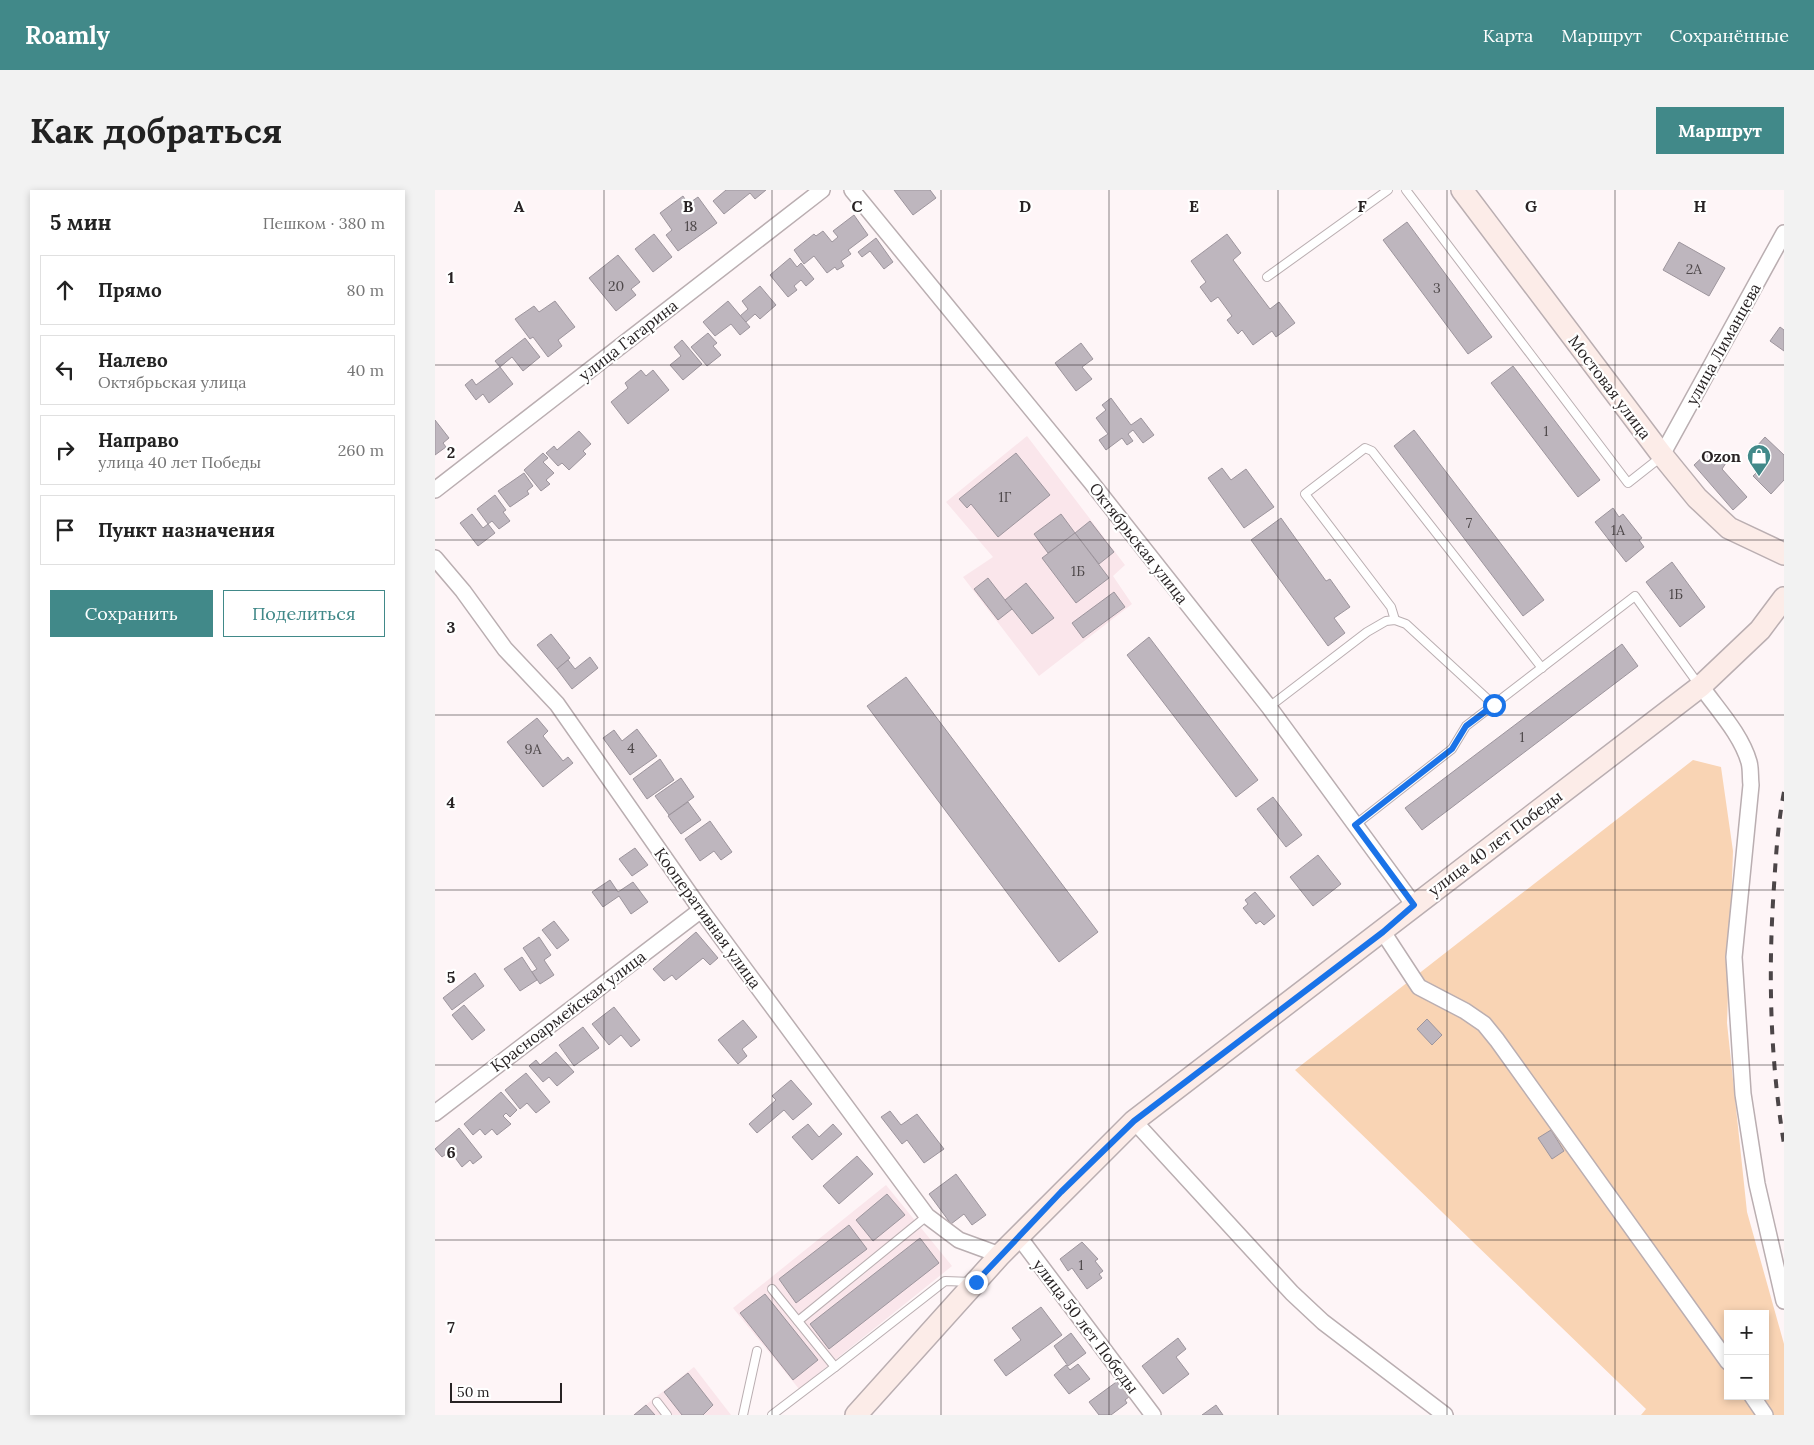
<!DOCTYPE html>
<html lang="ru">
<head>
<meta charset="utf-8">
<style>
  :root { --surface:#fff; --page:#f2f2f2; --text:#222; --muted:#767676; --line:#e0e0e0; --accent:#418989 }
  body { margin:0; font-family:Lora,serif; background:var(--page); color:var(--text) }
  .controls { position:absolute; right:15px; bottom:15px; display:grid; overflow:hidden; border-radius:0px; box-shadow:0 2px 8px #0003 }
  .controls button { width:45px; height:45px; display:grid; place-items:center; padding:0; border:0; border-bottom:1px solid var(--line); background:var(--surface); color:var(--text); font:25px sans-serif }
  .scale { position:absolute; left:15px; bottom:12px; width:112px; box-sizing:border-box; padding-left:5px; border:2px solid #282324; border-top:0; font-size:14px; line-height:18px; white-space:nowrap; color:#282324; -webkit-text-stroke:4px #fff; paint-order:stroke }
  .stop { position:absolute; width:15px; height:15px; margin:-11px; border:4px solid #1a73e8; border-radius:50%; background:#fff }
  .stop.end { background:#1a73e8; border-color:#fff; box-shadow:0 1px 5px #0008 }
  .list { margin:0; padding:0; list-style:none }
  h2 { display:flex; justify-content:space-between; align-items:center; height:65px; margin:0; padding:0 20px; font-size:21px }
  h2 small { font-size:16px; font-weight:400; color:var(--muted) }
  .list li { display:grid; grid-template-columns:32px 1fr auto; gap:15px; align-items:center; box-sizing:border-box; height:70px; margin:0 10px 10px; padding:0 10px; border:1px solid var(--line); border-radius:0px }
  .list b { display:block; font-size:19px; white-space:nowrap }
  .list p { margin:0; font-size:16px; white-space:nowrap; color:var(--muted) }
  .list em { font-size:16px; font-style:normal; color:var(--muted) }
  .actions { display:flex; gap:10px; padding:15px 20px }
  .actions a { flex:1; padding:11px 0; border:1px solid var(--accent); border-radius:0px; text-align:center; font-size:18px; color:var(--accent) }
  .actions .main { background:var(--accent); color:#fff }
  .icon { flex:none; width:28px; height:28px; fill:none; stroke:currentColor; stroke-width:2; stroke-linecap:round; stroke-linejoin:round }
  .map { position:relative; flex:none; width:1349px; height:1225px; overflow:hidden; border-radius:0px }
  header { display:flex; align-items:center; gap:30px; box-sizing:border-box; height:70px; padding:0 25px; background:var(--accent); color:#fff }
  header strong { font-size:24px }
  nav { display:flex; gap:28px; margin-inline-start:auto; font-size:18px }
  .intro { display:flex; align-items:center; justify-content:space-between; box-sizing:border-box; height:120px; padding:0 30px }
  h1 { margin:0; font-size:35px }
  .button { padding:12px 22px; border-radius:0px; background:var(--accent); color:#fff; font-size:18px; font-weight:700 }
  main { display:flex; gap:30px; padding:0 30px }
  aside { flex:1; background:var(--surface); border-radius:0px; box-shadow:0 2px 8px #0003 }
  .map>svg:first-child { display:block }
  .built { fill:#fae6eb }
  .green { fill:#f9d4b4; fill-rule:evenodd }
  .building { fill:#beb6be; stroke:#9d959d }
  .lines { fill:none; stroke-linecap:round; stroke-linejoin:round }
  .lane-casing { stroke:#baaeb1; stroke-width:10 }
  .street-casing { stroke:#baaeb1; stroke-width:18 }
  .secondary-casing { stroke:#baaeb1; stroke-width:24 }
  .lane { stroke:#fff; stroke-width:8 }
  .street { stroke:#fff; stroke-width:15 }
  .secondary { stroke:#fcece8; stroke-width:21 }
  .rail { stroke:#4c4648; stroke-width:4; stroke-dasharray:9 9; stroke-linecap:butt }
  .route { stroke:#1a73e8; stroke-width:6 }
  .grid { fill:none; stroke:#282324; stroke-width:1; stroke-opacity:0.55 }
  .labels { text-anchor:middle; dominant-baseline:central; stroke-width:4.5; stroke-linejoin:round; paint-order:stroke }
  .number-label { font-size:14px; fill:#4e484a }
  .street-label { font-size:16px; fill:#282324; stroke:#fff }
  .poi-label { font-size:16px; font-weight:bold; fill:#282324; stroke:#fff; text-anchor:end }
  .grid-label { font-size:16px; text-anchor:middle; font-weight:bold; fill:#282324; stroke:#fff; stroke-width:4.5; stroke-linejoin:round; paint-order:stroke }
</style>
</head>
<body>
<header>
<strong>Roamly</strong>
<nav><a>Карта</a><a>Маршрут</a><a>Сохранённые</a></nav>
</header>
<div class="intro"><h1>Как добраться</h1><a class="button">Маршрут</a></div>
<main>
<aside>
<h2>5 мин<small>Пешком · 380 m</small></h2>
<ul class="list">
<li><svg class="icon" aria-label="ahead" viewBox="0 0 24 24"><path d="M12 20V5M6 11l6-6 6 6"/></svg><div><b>Прямо</b></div><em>80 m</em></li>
<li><svg class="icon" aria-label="left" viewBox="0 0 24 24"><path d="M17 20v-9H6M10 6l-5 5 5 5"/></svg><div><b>Налево</b><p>Октябрьская улица</p></div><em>40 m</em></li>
<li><svg class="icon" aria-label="right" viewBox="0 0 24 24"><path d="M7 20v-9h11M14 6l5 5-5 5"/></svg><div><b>Направо</b><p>улица 40 лет Победы</p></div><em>260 m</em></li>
<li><svg class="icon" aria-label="arrive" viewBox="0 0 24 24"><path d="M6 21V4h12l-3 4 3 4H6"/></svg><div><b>Пункт назначения</b></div></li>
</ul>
<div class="actions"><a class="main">Сохранить</a><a>Поделиться</a></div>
</aside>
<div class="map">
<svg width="1349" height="1225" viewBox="0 0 1349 1225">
  <rect width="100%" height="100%" fill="#fef5f7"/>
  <g class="built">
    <path d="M 592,246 L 690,375 L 678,386 L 697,414 L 604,486 L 528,387 L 558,367 L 511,312 Z"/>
    <path d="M 451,995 L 517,1076 L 364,1199 L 298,1118 Z"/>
    <path d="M 259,1177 L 296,1225 L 198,1225 Z"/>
  </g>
  <path class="green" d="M 1258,570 L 1286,577 L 1298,661 L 1292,833 L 1312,1022 L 1349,1154 L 1349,1225 L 1206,1225 L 1211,1219 L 860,880 ZM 1293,1124 L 1330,1124 L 1330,1206 L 1293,1206 Z"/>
  <g class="building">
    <path d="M 291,0 L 331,0 L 320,9 L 315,3 L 289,24 L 278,11 Z"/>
    <path d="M 459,0 L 495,0 L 501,8 L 478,25 Z"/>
    <path d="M 248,6 L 253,14 L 263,7 L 282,33 L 243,61 L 231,45 L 237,40 L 225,23 Z"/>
    <path d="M 419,25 L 433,45 L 413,60 L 416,64 L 406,71 L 409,76 L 402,80 L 400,77 L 392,83 L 379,66 L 369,74 L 359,60 L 379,44 L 381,46 L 388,41 L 397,52 L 403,47 L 398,41 Z"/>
    <path d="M 972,32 L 1057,147 L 1033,164 L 948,50 Z"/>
    <path d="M 219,44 L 237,67 L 218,82 L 200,59 Z"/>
    <path d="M 792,44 L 806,63 L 798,70 L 835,119 L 844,112 L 860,133 L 841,147 L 837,141 L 818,155 L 807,140 L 803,144 L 792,130 L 797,126 L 783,107 L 776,112 L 765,97 L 771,92 L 756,71 Z"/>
    <path d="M 441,48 L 458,72 L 449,79 L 435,61 L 427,67 L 423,62 Z"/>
    <path d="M 1244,52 L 1290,78 L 1274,106 L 1228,80 Z"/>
    <path d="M 183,65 L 205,92 L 196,99 L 201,105 L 181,121 L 154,88 Z"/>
    <path d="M 355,68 L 362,77 L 366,73 L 379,89 L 371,96 L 366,90 L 359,96 L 362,100 L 353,107 L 335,85 Z"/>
    <path d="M 325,96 L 341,115 L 325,129 L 320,124 L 311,132 L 305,126 L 313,119 L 307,111 Z"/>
    <path d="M 120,111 L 140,137 L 123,150 L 127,156 L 113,167 L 98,147 L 95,149 L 80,129 L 99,116 L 104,122 Z"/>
    <path d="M 293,111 L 315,137 L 305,145 L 296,134 L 280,146 L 268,132 Z"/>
    <path d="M 1345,137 L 1349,140 L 1349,161 L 1335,151 Z"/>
    <path d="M 273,143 L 282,153 L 278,156 L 286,165 L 272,176 L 256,157 Z"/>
    <path d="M 90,148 L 105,167 L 88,181 L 77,167 L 65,177 L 60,171 Z"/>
    <path d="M 247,150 L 267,174 L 248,190 L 235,175 L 246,166 L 239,157 Z"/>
    <path d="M 646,153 L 658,169 L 647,177 L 657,189 L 641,201 L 620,173 Z"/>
    <path d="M 1078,176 L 1165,290 L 1143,307 L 1056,193 Z"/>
    <path d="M 65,177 L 78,194 L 54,213 L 48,204 L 41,210 L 30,195 L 37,189 L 41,195 Z"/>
    <path d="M 206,180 L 211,186 L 218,180 L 234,200 L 193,234 L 176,212 L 193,198 L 190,193 Z"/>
    <path d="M 676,208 L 696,235 L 706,228 L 719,245 L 708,253 L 698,240 L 693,244 L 698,251 L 692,255 L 687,248 L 671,260 L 664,250 L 673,244 L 661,228 L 671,220 L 667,215 Z"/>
    <path d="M 0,230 L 14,248 L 8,253 L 11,257 L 0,265 Z"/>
    <path d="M 979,240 L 1109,410 L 1088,426 L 959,256 Z"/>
    <path d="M 144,241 L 156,254 L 148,261 L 151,264 L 134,280 L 127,273 L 123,276 L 111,263 L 119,256 L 122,260 Z"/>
    <path d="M 1330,247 L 1349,265 L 1349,290 L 1336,304 L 1318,286 L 1327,277 L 1314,265 Z"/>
    <path d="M 1273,262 L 1284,264 L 1293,270 L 1287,279 L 1312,307 L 1298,320 L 1259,275 Z"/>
    <path d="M 108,263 L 113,268 L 108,272 L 119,283 L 111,290 L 115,294 L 106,301 L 89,280 Z"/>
    <path d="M 581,263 L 615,305 L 563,347 L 536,314 L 532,318 L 524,309 Z"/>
    <path d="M 787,278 L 796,290 L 811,279 L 839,317 L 809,338 L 773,288 Z"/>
    <path d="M 89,283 L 98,296 L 92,301 L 94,304 L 75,317 L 63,301 Z"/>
    <path d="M 60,305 L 71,320 L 68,322 L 75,331 L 64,339 L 57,331 L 53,334 L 42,319 Z"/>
    <path d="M 1178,318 L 1184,327 L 1188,324 L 1207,348 L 1204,350 L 1209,357 L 1191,372 L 1160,332 Z"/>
    <path d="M 37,324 L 48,338 L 53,334 L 60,343 L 43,356 L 25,333 Z"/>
    <path d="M 626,324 L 640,343 L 613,363 L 599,344 Z"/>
    <path d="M 846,328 L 891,391 L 895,389 L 915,417 L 899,428 L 910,443 L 893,456 L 816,350 Z"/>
    <path d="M 655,331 L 679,362 L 664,374 L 640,343 Z"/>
    <path d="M 640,343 L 674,388 L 641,413 L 607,368 Z"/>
    <path d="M 1237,372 L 1270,417 L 1245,437 L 1211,392 Z"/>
    <path d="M 553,388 L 577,419 L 563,430 L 539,399 Z"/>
    <path d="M 591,393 L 619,428 L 597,444 L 570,410 Z"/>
    <path d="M 679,402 L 690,417 L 648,448 L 637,433 Z"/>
    <path d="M 116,444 L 135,468 L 122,479 L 102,455 Z"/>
    <path d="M 714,447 L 823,590 L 801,607 L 692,465 Z"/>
    <path d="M 1187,454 L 1203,476 L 987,640 L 970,618 Z"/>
    <path d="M 155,467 L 163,478 L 137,499 L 122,479 L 133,470 L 140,479 Z"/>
    <path d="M 471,487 L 663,742 L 624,772 L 432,516 Z"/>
    <path d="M 102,528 L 113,541 L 108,546 L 128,571 L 133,567 L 138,573 L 108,597 L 72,552 Z"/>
    <path d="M 202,539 L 222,566 L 195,585 L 168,548 L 179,540 L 187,551 Z"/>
    <path d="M 225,569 L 239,590 L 212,609 L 198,589 Z"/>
    <path d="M 246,588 L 259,607 L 234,625 L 220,606 Z"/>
    <path d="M 838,607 L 867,645 L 851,657 L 822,619 Z"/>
    <path d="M 253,612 L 266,630 L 246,644 L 233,626 Z"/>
    <path d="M 275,631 L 297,662 L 286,670 L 279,661 L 265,671 L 250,649 Z"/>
    <path d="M 200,658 L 213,675 L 197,686 L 184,669 Z"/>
    <path d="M 883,665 L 906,694 L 878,716 L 855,687 Z"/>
    <path d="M 175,690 L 183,702 L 198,692 L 213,712 L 196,724 L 184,706 L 168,717 L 157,702 Z"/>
    <path d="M 820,702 L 840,726 L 829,735 L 825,731 L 821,734 L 808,718 L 813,714 L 810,710 Z"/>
    <path d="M 119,731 L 134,750 L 122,759 L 107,740 Z"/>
    <path d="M 261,742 L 283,768 L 275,775 L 268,768 L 241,790 L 237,785 L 229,791 L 218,779 Z"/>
    <path d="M 104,747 L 116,765 L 109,770 L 119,785 L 105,794 L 97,782 L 102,779 L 88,758 Z"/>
    <path d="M 87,767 L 102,790 L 85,801 L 69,779 Z"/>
    <path d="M 40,783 L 49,796 L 17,820 L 8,808 Z"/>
    <path d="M 29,815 L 50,840 L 37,850 L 17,825 Z"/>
    <path d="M 179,817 L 205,850 L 196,857 L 186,845 L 174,855 L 157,834 Z"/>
    <path d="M 992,829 L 1007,845 L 997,855 L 982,839 Z"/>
    <path d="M 308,830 L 322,847 L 307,859 L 312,866 L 303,874 L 283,850 Z"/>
    <path d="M 148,837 L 164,858 L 139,876 L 124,855 Z"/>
    <path d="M 121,862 L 139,882 L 122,896 L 114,887 L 108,892 L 94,876 L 101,870 L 105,875 Z"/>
    <path d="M 91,883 L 115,912 L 101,923 L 92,913 L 85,919 L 70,900 Z"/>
    <path d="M 356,890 L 377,914 L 358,930 L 349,920 L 322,943 L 314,934 L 341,910 L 337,906 Z"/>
    <path d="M 66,902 L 82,920 L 75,927 L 71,923 L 68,926 L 76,934 L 62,945 L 57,939 L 50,945 L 45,939 L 38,945 L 29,934 Z"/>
    <path d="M 455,921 L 466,935 L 482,924 L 509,959 L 489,973 L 472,950 L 467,954 L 446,927 Z"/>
    <path d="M 373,934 L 384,947 L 398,934 L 407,944 L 377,970 L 357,947 Z"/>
    <path d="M 24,938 L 47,967 L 38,974 L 35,970 L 27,977 L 15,961 L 7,967 L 0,959 Z"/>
    <path d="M 1116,940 L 1129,961 L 1117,969 L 1103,948 Z"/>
    <path d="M 422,966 L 438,984 L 404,1014 L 388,996 Z"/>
    <path d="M 521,984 L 551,1025 L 537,1035 L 529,1024 L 516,1034 L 494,1004 Z"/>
    <path d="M 452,1004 L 470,1025 L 438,1051 L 421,1030 Z"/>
    <path d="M 414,1035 L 432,1059 L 361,1113 L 344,1089 Z"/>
    <path d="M 485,1048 L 504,1073 L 394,1159 L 375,1134 Z"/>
    <path d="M 647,1052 L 663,1069 L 660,1071 L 668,1081 L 664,1084 L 667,1088 L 652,1099 L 637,1078 L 633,1081 L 625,1069 Z"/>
    <path d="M 330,1104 L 383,1170 L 358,1190 L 305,1123 Z"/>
    <path d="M 606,1117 L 627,1145 L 571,1186 L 559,1170 L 586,1150 L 577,1138 Z"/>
    <path d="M 636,1143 L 651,1163 L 633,1176 L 619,1156 Z"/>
    <path d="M 743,1148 L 751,1159 L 741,1167 L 754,1184 L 728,1204 L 707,1176 Z"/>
    <path d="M 643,1174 L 655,1189 L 634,1204 L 619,1185 L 631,1175 L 635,1180 Z"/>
    <path d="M 253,1183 L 278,1215 L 268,1225 L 247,1225 L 229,1202 Z"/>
    <path d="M 684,1190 L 695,1206 L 690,1210 L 692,1213 L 676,1225 L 664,1225 L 654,1212 Z"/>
    <path d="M 211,1215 L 220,1225 L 199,1225 Z"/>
    <path d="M 781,1215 L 788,1225 L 767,1225 Z"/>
  </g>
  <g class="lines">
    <g class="lane-casing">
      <g id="lane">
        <path d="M 971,0 L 1193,293 L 1226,267"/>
        <path d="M 832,87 L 953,0"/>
        <path d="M 960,430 L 956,417 L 870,304 L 930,258 L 937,261 L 1107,478"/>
        <path d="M 834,517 L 932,442 L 951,431 L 960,430 L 971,434 L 1059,515"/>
        <path d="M 920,635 L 1017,559 L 1031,536 L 1200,406 L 1264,495"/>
        <path d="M 337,1099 L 400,1177 L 510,1091 L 537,1092"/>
        <path d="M 363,1131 L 492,1026"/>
        <path d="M 222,1212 L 232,1225"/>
        <path d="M 308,1225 L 322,1161"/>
        <path d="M 337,1225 L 400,1177"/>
      </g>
    </g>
    <g class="street-casing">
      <g id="street">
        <path d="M 417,0 L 656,292 L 834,517 L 979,715"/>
        <path d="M 1227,265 L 1349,43"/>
        <path d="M 0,300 L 387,0"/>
        <path d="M 0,368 L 28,401 L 70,459 L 122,514 L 266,720 L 492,1026 L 524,1050 L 565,1065"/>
        <path d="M 1266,496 C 1282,519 1306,544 1314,572 C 1316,579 1315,587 1316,595 L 1299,767 L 1308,904 L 1322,994 L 1349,1111"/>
        <path d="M 948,742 L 984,797 L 1030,821 L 1049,834 L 1062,850 L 1293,1172"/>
        <path d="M 0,923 L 266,720"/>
        <path d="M 699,931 L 857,1103 L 888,1132 L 1010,1225"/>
        <path d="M 584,1047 L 718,1225"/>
        <path d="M 1317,1206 L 1330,1225"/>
      </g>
    </g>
    <g class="secondary-casing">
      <g id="secondary">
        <path d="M 1027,0 L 1227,265 L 1262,308 L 1294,338 L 1349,364"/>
        <path d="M 421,1225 L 565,1065 L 699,931 L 1266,496 L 1325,440 L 1349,408"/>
      </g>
    </g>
    <use href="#lane" class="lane"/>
    <use href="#street" class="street"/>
    <use href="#secondary" class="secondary"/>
    <path class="rail" d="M 1349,602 C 1343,633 1341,664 1339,696 C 1333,783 1335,868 1349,954"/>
  </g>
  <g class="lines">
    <path class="route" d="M 541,1092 L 626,1002 L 699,931 L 948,742 L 979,715 L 920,635 L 1017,559 L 1031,536 L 1059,515"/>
  </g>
  <path class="grid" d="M 169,0 L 169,1225M 337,0 L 337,1225M 506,0 L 506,1225M 674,0 L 674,1225M 843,0 L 843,1225M 1012,0 L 1012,1225M 1180,0 L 1180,1225M 0,175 L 1349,175M 0,350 L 1349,350M 0,525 L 1349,525M 0,700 L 1349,700M 0,875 L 1349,875M 0,1050 L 1349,1050"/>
  <defs>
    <g id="shop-pin" transform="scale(1.25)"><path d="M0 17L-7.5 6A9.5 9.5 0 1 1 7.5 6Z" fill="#418989" stroke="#fff"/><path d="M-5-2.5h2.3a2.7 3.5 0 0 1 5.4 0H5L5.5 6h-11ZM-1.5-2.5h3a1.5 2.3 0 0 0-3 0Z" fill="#fff"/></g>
  </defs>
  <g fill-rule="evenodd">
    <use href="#shop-pin" x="1324" y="266"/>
  </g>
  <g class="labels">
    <g class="number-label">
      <text x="256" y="36">18</text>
      <text x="1259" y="79">2А</text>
      <text x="181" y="96">20</text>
      <text x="1002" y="98">3</text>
      <text x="1111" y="241">1</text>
      <text x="570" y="307">1Г</text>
      <text x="1034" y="333">7</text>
      <text x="1183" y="340">1А</text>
      <text x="643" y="381">1Б</text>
      <text x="1241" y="404">1Б</text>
      <text x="1087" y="547">1</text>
      <text x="196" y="558">4</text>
      <text x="98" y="559">9А</text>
      <text x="646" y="1075">1</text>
    </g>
    <g class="street-label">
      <text transform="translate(193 150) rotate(-38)">улица Гагарина</text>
      <text transform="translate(1288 154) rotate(-61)">улица Лиманцева</text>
      <text transform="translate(1175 197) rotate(53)">Мостовая улица</text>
      <text transform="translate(704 353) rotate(52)">Октябрьская улица</text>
      <text transform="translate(1060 653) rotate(-37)">улица 40 лет Победы</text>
      <text transform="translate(273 728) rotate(54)">Кооперативная улица</text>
      <text transform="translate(133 821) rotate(-37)">Красноармейская улица</text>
      <text transform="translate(651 1136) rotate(53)">улица 50 лет Победы</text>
    </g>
    <g class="poi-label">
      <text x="1306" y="266">Ozon</text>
    </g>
  </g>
  <g class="grid-label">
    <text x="84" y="22">A</text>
    <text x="253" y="22">B</text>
    <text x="422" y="22">C</text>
    <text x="590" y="22">D</text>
    <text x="759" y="22">E</text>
    <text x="927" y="22">F</text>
    <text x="1096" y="22">G</text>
    <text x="1265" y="22">H</text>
    <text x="16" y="93">1</text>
    <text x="16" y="268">2</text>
    <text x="16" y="443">3</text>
    <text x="16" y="618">4</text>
    <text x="16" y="793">5</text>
    <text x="16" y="968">6</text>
    <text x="16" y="1143">7</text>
  </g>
</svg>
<div class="controls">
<button>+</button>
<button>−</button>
</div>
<div class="scale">50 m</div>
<div class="stop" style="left:1059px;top:515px"></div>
<div class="stop end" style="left:541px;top:1092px"></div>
</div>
</main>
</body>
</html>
